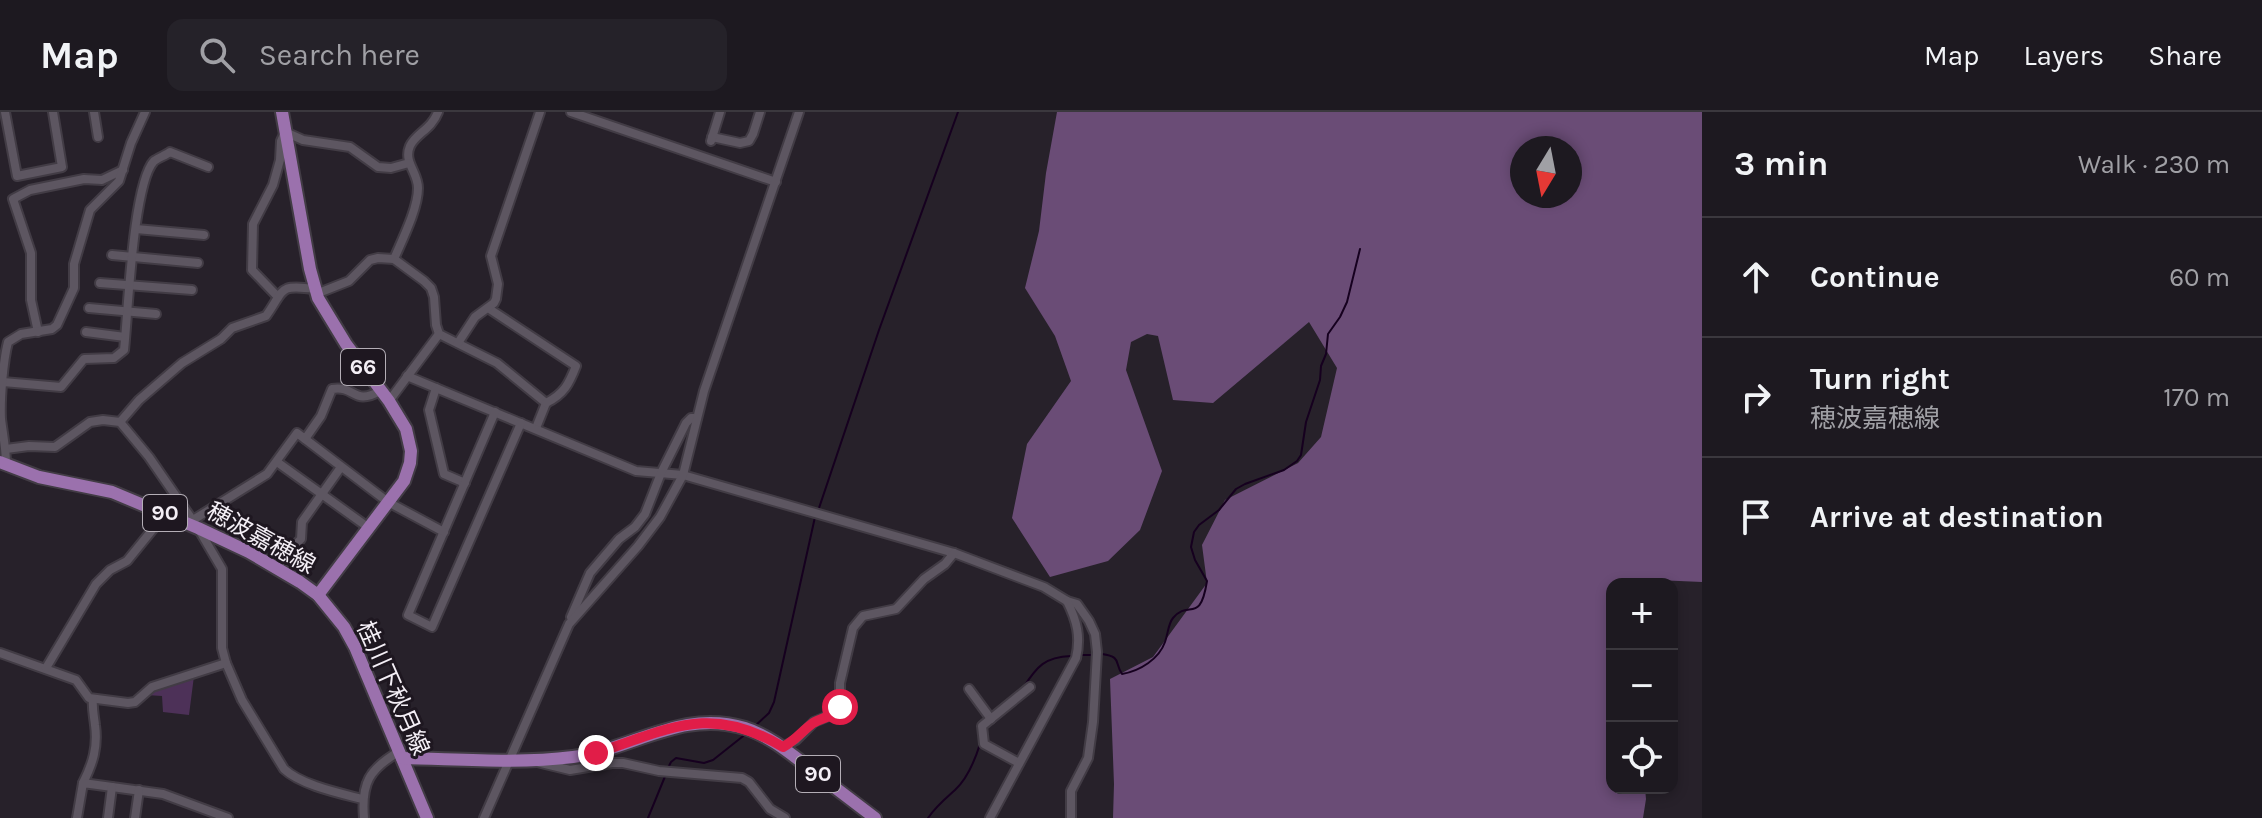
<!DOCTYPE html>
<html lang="en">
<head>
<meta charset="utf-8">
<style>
  :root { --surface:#1d1920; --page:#252229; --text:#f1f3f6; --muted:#a0a0a5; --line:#3b383e }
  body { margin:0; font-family:Karla,"Noto Sans JP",sans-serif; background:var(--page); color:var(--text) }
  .controls { position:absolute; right:24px; bottom:24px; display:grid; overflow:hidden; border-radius:16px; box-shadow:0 4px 12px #0003 }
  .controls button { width:72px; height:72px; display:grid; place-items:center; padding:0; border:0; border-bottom:2px solid var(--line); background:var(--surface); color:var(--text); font:40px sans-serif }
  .compass { position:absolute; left:1510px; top:24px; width:72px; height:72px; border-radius:50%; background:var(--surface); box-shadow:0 4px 12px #0003; rotate:190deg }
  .stop { position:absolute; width:24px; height:24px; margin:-18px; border:6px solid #e11d48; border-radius:50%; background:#fff }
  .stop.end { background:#e11d48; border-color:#fff; box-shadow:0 2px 8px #0008 }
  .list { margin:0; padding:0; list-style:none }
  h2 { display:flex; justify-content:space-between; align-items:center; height:104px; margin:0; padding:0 32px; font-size:34px }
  h2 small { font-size:26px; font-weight:400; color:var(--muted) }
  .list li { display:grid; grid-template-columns:52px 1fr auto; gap:24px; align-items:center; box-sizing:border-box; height:120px; padding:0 32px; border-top:2px solid var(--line) }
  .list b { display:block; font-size:30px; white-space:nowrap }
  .list p { margin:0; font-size:26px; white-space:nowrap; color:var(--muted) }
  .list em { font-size:26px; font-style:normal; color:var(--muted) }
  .icon { flex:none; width:44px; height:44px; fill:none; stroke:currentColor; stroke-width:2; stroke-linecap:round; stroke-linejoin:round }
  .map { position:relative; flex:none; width:1702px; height:706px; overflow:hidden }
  header { display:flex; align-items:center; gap:48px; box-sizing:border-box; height:112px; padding:0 40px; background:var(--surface); border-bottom:2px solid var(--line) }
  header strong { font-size:38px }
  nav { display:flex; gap:44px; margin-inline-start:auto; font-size:28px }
  .search { width:560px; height:72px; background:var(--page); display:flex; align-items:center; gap:20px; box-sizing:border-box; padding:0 28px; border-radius:16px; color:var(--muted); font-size:30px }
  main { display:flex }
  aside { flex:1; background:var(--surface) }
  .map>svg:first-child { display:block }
  .green { fill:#4d3158 }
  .forest { fill:#6a4c76; fill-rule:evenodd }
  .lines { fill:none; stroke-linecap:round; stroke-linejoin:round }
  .stream { stroke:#16001f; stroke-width:2 }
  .minor-casing { stroke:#423c45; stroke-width:12 }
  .primary-casing { stroke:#423c45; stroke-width:16 }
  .minor { stroke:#5d5661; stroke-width:8 }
  .primary { stroke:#9b71ad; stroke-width:12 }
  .route { stroke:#e11d48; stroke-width:10 }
  .labels { text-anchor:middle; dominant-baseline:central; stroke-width:6; stroke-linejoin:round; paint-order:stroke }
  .shield { fill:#1e1720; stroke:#b4aeb6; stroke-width:2 }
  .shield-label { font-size:22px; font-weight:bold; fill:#f4eff6 }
  .street-label { font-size:24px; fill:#f4eff6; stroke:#1e1720 }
</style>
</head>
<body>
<header>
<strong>Map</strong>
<div class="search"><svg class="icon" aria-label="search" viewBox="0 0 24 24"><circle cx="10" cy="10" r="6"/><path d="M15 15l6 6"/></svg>Search here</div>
<nav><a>Map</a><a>Layers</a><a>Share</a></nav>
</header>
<main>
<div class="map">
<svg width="1702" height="706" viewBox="0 0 1702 706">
  <rect width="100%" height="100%" fill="#27212a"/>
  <path class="green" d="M 194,564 L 189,603 L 163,600 L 162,584 L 146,583 L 150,579 Z"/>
  <path class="forest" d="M 1057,0 L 1702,0 L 1702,470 L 1633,467 L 1633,472 L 1612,472 L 1612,676 L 1645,676 L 1646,687 L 1643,706 L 1113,706 L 1114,672 L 1110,567 L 1153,545 L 1207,471 L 1202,433 L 1225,388 L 1298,351 L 1321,325 L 1337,256 L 1309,210 L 1213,291 L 1173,288 L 1158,224 L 1147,222 L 1131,230 L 1126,258 L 1162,359 L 1140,418 L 1108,449 L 1050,465 L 1012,406 L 1027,332 L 1071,269 L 1055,224 L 1025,176 L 1039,119 L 1046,61 ZM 1522,36 L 1570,36 L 1570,84 L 1522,84 Z"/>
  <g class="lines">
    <g class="stream">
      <path d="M 818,399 L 879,218 L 958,0"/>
      <path d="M 1102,542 C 1122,545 1114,550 1122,562 C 1140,559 1159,547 1165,530 C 1168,522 1168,512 1173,506 C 1189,487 1200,513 1207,469 L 1195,448 L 1191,435 L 1194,420 L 1199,413 L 1219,398 L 1236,377 L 1245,372 L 1284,358 L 1297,349 L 1301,343 L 1306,310 L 1320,268 L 1321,254 L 1326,242 L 1328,222 L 1340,205 L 1347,190 L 1360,137"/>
      <path d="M 1082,543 L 1095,543"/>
      <path d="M 1023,576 C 1037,554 1045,545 1071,544"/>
      <path d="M 755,614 L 769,601 L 774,590 L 815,405"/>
      <path d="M 668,656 L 671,650 L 676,646 L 704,651 L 713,648 L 747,621"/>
      <path d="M 648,706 L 666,662"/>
      <path d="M 928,706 C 936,694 945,687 955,678 C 968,666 975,648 980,632"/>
    </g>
    <g class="minor-casing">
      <g id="minor">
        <path d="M 5,0 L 17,64 L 62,55 L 53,0"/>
        <path d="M 94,0 L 98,25"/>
        <path d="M 571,0 L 776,70"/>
        <path d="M 712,25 L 740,31 L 749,29 L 753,22 L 760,0"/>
        <path d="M 711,29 L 720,0"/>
        <path d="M 136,117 L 204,123"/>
        <path d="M 112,143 L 198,151"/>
        <path d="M 394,147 C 402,128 418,97 418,76 C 418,60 403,50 410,34 C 416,21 431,18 438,0"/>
        <path d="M 100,171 L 192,178"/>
        <path d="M 316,182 L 349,169 L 370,148 L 378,146 L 394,147 L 424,169 L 431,176 L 434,185 L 436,213 L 439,222 L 497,251 L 546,291 L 536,316"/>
        <path d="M 278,185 L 252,158 L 253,112 L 273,73 L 280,48 L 281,29 L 285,20 L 303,28 L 350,35 L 378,55 L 391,56 L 409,51"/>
        <path d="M 89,196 L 156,202"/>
        <path d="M 488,196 L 576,254 C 569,272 564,282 546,291"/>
        <path d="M 38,220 L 31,188 L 31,141 L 13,87 L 30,78 L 84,67 L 102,68 L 123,58"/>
        <path d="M 86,220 L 125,225"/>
        <path d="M 458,231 L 475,205 L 494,191 L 496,187 L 498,172 L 491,144 L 540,0"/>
        <path d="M 407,264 L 636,359 L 683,363 L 954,441 L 1044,475 L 1067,489 L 1077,492 L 1089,509 L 1095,522 L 1097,540 L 1093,610 L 1088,646 L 1071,679 L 1071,706"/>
        <path d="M 3,270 L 61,275 L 84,247 L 114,246 L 124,238 C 128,202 133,71 154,49 C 158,46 166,43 170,40 L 208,55"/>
        <path d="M 436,276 L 429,298 L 444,362 L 465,371"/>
        <path d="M 389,289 L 439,222"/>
        <path d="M 495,300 L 408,503 L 432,515 L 521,311"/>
        <path d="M 120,310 L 139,288 L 182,251 L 221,227 L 232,216 L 266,204 C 285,177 278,172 315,177"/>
        <path d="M 305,327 L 388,390 L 444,420"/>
        <path d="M 6,337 L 29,334 L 55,335 L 90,310 L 103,308 L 120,310 L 149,345 L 198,416 L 222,457 L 222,536 L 226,551 L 242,588 L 284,657 C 301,673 339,681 362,687"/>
        <path d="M 277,350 L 369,416"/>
        <path d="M 6,352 C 6,337 3,323 1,307 C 0,288 3,249 8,230 L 21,222 L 52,217 L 57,213 L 74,176 L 74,152 L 90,98 L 119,69 L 131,31 L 145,0"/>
        <path d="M 193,408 L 267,362 L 297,321 L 305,327 L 321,304 L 332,277 C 356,273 353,294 380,279"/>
        <path d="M 277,456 L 288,440 L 301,427 L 302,410 L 341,355"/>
        <path d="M 571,505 L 590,461 L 619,427 L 635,415 L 645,402 L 661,361 L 686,311 L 691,306 L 697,306"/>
        <path d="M 0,541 L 76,568 L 89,586 L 128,591 L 135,590 L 152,575 L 226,551"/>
        <path d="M 46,556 L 96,472 L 110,458 L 127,449 L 166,401"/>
        <path d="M 969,577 L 991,607"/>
        <path d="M 783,635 L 796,628 L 814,610 L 838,600 L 840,595 L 840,571 L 853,516 L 863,504 L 896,497 L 924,467 L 945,452 L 954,441"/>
        <path d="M 537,650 L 570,658 L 612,651 L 623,651 L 659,659 L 742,666 L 749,670 L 770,697 L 785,706"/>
        <path d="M 1019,651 L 984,632 L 982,614 L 1030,575"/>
        <path d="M 83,671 C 93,651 98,635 95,613 C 94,604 92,596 93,587"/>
        <path d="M 77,706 L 83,671 L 163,682 L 228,706"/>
        <path d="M 108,706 L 112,675"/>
        <path d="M 135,706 L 139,678"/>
        <path d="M 364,706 C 361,671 369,657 400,639"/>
        <path d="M 484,706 L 569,512 L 638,434 L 660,405 L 683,363 L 704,279 L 799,0"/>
        <path d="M 990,706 L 1076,546 C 1081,525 1077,509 1067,489"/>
      </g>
    </g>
    <g class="primary-casing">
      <g id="primary">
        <path d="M 282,0 L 310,157 L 318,186 L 346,232 L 389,289 L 406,317 L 411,339 L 410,351 L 404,369 L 318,483"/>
        <path d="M 0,350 L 39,365 L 112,380 L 198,416 L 249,440 L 300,470 L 318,483 L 344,515 L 355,535 L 427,706"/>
        <path d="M 402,646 C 459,647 517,652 573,645 C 634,637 681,597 745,616 C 770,624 791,642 812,658 C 833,674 854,690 875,706"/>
      </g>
    </g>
    <use href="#minor" class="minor"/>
    <use href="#primary" class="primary"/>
  </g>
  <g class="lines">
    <path class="route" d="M 596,641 C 670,617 709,591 783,635 C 796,628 802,619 813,611 C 823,605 834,605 840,595"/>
  </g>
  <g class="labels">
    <g class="shield">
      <rect x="341" y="237" width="44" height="36" rx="6"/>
      <rect x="143" y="383" width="44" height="36" rx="6"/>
      <rect x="796" y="644" width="44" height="36" rx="6"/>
    </g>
    <g class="shield-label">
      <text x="363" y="255">66</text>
      <text x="165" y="401">90</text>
      <text x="818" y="662">90</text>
    </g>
    <g class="street-label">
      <text transform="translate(261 426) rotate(29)">穂波嘉穂線</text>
      <text transform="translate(393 576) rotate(66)">桂川下秋月線</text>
    </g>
  </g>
</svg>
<div class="controls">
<button>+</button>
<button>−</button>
<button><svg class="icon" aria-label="locate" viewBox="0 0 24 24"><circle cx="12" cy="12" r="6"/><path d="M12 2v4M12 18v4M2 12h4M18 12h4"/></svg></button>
</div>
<svg class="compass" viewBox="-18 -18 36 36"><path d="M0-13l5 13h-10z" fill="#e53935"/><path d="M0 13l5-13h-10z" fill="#a0a0a5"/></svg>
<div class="stop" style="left:840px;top:595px"></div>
<div class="stop end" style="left:596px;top:641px"></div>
</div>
<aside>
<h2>3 min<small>Walk · 230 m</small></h2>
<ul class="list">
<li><svg class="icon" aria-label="ahead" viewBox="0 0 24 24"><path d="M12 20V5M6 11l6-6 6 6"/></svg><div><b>Continue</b></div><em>60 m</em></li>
<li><svg class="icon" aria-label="right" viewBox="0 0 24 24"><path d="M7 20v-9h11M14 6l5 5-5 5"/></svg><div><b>Turn right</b><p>穂波嘉穂線</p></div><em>170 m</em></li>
<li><svg class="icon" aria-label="arrive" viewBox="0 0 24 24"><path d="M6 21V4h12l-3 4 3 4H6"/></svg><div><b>Arrive at destination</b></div></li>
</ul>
</aside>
</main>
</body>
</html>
